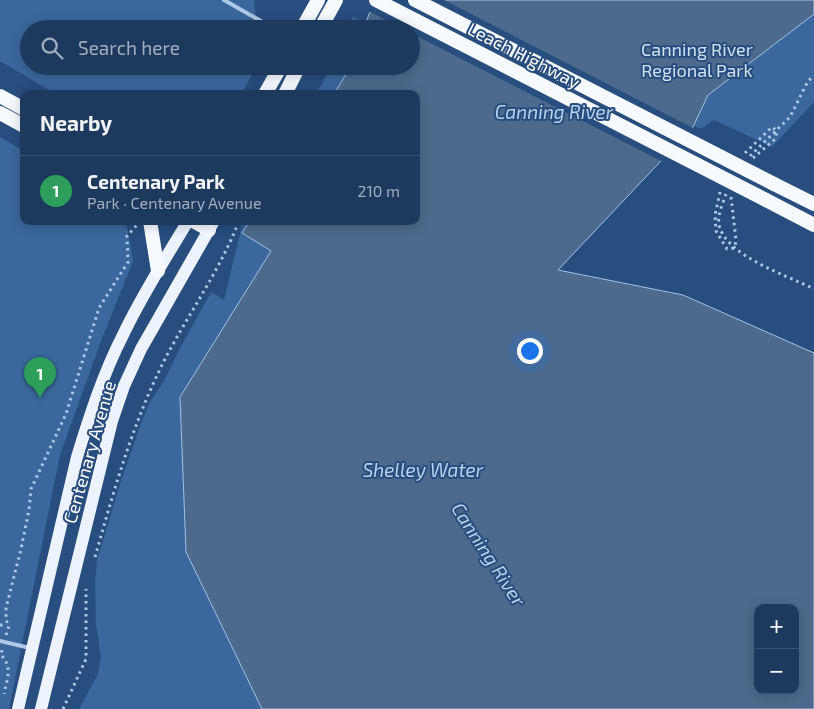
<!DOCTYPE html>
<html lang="en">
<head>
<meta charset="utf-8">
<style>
  :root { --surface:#1d3a5e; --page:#254164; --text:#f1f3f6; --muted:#a0adbc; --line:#3b5473; --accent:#d6ab8b }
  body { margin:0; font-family:"Exo 2",sans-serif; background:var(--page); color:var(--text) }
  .controls { position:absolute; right:15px; bottom:15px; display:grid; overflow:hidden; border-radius:10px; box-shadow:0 2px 12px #0003 }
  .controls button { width:45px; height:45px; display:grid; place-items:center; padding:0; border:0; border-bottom:1px solid var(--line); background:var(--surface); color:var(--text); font:25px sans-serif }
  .you { position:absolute; left:529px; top:350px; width:18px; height:18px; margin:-12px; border:4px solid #fff; border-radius:50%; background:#1a73e8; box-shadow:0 0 0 8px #1a73e833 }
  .badge { display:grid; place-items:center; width:32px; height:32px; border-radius:50%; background:var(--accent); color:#fff; font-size:16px; font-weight:700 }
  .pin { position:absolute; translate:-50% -41px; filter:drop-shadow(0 1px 2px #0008) }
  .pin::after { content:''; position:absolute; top:26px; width:18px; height:15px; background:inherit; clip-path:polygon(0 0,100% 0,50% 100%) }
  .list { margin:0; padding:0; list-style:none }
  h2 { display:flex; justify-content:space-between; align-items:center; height:65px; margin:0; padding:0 20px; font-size:21px }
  h2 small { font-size:16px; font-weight:400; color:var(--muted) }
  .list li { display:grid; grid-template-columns:32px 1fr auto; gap:15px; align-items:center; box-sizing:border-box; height:70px; padding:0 20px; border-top:1px solid var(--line) }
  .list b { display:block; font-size:19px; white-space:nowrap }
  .list p { margin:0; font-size:16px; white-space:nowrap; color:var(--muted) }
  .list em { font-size:16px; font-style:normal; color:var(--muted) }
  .icon { flex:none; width:28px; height:28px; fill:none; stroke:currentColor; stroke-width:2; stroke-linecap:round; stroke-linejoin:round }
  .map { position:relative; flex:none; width:814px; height:709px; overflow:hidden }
  .search { position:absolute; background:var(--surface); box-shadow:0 2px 12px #0003; left:20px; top:20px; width:400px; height:55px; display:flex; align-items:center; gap:12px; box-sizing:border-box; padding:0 18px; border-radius:28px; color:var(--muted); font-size:19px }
  .panel { position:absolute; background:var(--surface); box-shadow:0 2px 12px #0003; left:20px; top:90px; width:400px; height:135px; border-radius:10px }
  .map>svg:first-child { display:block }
  .green { fill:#3b679c }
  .water { fill:#4d6a8c; stroke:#a2c2e6; fill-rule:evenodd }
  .pier { fill:#274e7e }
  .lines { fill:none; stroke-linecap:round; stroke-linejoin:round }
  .path { stroke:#adc7e5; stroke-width:3; stroke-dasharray:2.5 4; stroke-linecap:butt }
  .service { stroke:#adc7e5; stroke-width:4 }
  .primary { stroke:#edf3fd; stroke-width:12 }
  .trunk { stroke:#f6f9fe; stroke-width:14 }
  .trunk-bridge { stroke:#f6f9fe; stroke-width:14 }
  .labels { text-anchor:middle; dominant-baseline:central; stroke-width:4; stroke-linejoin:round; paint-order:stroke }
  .park-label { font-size:18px; fill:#d0e1f4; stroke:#274e7e }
  .street-label { font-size:18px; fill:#fff; stroke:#274e7e }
  .water-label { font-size:19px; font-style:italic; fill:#b8d1ed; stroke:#274e7e }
</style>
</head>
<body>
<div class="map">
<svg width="814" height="709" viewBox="0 0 814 709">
  <rect width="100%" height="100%" fill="#274e7e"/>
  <g class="green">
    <path d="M 0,0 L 254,0 L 257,29 L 29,29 L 29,66 L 257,66 L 241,94 L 56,94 L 0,61 Z"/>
    <path d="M 451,0 L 814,0 L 814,102 L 772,147 L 714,120 L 701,129 Z"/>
    <path d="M 353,16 L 366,24 L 364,29 L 348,29 Z"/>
    <path d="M 332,66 L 351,66 L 334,94 L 316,94 Z"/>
    <path d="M 0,137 L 24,151 L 24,221 L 126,221 L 133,261 L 101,341 L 60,455 L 9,709 L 0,709 Z"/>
    <path d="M 243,221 L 250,221 L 243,233 L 271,251 L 180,397 L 186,552 L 262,709 L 79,709 L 98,674 L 101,657 L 96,624 L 95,582 L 97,560 L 121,481 L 141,423 L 150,402 L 164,381 L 180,348 L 211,292 L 224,300 Z"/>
  </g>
  <path class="water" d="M 378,0 L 814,0 L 814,14 L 708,95 L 693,127 L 558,270 L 683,295 L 814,353 L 814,709 L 262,709 L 186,552 L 180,397 L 271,251 L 242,233 L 250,221 L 416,221 L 416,94 L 334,94 L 351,66 L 411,66 L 411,29 L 364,29 L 369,14 ZM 758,608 L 795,608 L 795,690 L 758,690 Z"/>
  <path class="pier" d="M 375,0 L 444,0 L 695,129 L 663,162 L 411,33 L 411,29 L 404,29 L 368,11 Z"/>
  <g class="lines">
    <g class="path">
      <path d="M 745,153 L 772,127 L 777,131"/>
      <path d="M 750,156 L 790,117 L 808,81 L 814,76"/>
      <path d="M 753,158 L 774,140 L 777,132"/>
      <path d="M 720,192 L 715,215 L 716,231 L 727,249 L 735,248"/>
      <path d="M 726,194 C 723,203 717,216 719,225 C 727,257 787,275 814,289"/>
      <path d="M 731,197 L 736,240 L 735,248"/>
      <path d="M 95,557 C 114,490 133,422 165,359 C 189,313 220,270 239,221"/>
      <path d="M 0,625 L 6,625"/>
      <path d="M 6,635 L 9,626 L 6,620 L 6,608 L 21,549 L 29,510 L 31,489 L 66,414 L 99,308 L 128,262 L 127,236 L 137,225"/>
      <path d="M 2,650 L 1,655 C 13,667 7,679 4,694"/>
      <path d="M 63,709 L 86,659 L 86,589"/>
    </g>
    <g class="service">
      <path d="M 224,0 L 275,29"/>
      <path d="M 0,641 L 30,648"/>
    </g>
    <g class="primary">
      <path d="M 18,709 L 77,457 C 90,415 103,374 123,335 C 142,295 165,259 188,221"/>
      <path d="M 41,709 L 112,421 L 124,386 L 141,349 L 214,221"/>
    </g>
    <g class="trunk">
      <path d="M 302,29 L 318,0"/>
      <path d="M 320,29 L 336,0"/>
      <path d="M 265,94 L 281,66"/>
      <path d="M 285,94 L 299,66"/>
      <path d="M 0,96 L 24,109"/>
      <path d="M 0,113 L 24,126"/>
      <path d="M 774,184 L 814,204"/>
      <path d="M 766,200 L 814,225"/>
      <path d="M 150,221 L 158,271"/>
      <path d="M 193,221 L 209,230"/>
    </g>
    <g class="trunk-bridge">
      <path d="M 376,0 L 766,200"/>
      <path d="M 415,0 L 774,184"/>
    </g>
  </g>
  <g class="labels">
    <g class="park-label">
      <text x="697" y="49">Canning River<tspan x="697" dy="21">Regional Park</tspan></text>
    </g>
    <g class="street-label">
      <text transform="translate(524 55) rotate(27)">Leach Highway</text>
      <text transform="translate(89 452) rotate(-74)">Centenary Avenue</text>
    </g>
    <g class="water-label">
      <text x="554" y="111">Canning River</text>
      <text x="423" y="469">Shelley Water</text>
      <text transform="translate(489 554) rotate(57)">Canning River</text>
    </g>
  </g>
</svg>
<div class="controls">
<button>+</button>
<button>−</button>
</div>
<div class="you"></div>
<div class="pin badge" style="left:40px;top:398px;background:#2e9e5b">1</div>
<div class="search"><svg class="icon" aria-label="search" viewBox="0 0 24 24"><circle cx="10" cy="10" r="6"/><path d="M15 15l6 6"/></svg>Search here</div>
<section class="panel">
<h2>Nearby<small></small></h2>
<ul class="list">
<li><span class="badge" style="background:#2e9e5b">1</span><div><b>Centenary Park</b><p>Park · Centenary Avenue</p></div><em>210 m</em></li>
</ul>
</section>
</div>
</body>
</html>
